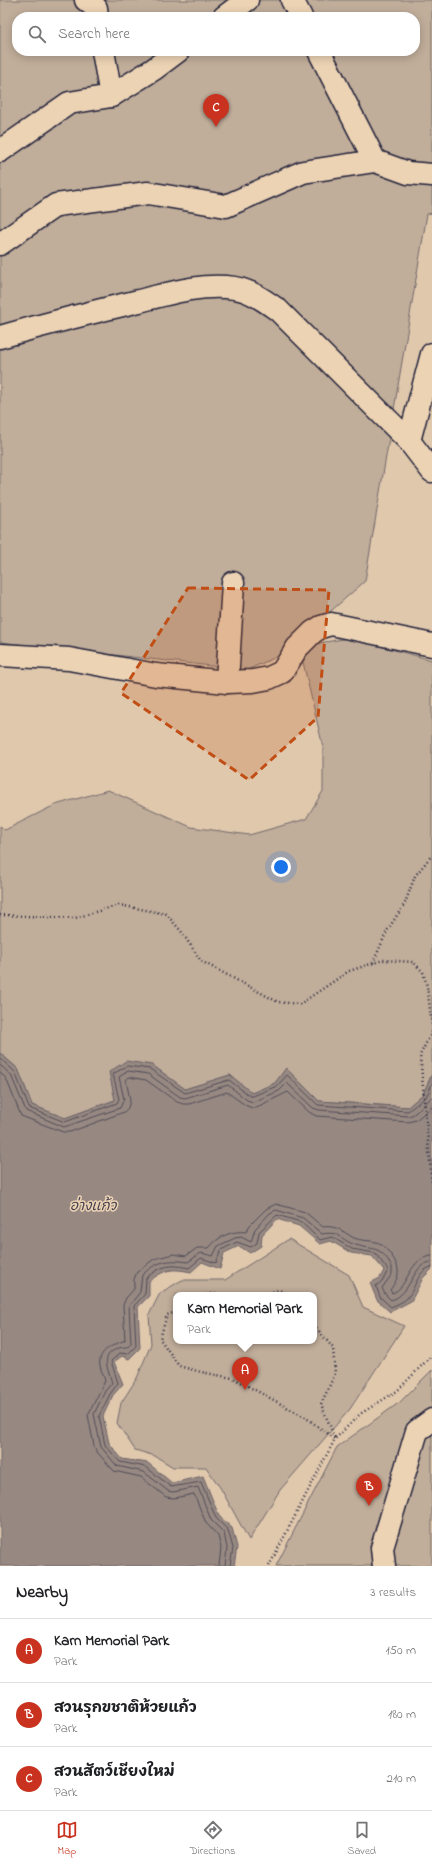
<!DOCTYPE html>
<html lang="en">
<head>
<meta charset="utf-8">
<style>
  :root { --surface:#fff; --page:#f6f6f6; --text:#202124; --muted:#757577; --line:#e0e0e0; --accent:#c8321e }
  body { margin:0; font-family:"Indie Flower","Playpen Sans Thai",sans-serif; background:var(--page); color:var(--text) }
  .you { position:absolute; left:281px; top:867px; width:14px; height:14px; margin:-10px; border:3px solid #fff; border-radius:50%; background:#1a73e8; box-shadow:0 0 0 6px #1a73e833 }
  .badge { display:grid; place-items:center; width:26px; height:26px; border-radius:50%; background:var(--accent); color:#fff; font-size:13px; font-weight:700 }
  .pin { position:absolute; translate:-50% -33px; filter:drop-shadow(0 1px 2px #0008) }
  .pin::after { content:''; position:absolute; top:21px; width:14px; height:12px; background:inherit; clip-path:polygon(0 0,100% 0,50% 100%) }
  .popup { position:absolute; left:173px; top:1292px; width:144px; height:52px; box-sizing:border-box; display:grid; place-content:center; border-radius:8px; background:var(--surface); filter:drop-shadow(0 1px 3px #0005); font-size:13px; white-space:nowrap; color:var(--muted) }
  .popup b { font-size:15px; color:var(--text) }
  .popup::after { content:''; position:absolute; left:50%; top:100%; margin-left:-8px; border:8px solid transparent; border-top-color:var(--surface) }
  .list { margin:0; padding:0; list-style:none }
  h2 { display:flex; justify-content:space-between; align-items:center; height:52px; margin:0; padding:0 16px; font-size:17px }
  h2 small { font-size:13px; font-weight:400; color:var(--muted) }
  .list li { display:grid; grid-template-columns:26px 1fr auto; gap:12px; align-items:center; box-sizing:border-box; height:64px; padding:0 16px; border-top:1px solid var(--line) }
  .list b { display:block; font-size:15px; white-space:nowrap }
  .list p { margin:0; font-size:13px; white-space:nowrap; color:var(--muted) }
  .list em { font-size:13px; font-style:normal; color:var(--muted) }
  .icon { flex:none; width:22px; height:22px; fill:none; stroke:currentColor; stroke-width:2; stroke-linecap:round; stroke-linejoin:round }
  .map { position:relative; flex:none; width:432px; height:1566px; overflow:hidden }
  .search { position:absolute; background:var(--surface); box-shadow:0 2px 10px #0003; left:12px; right:12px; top:12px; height:44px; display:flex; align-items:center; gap:10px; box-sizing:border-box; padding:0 14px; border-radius:16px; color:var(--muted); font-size:15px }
  .sheet { height:244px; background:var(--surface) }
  nav { display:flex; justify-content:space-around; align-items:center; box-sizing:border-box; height:56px; border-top:1px solid var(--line); background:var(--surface); font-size:11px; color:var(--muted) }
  nav a { display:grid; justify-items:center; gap:2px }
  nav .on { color:var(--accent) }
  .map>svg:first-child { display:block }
  .green { fill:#c0ad9a; stroke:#71686a; fill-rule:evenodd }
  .water { fill:#978982; stroke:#686066 }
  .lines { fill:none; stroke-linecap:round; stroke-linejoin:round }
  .shore { stroke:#514b57; stroke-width:1 }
  .minor-casing { stroke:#22223b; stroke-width:25 }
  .path { stroke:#22223b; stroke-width:2.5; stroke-dasharray:1 3; stroke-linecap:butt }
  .minor { stroke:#ecd3b4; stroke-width:22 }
  .marked { fill:#c04e15; fill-opacity:0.2; stroke:#c04e15; stroke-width:3; stroke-dasharray:8 5; stroke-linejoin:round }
  .labels { text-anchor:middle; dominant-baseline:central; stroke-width:3; stroke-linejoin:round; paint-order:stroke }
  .water-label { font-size:14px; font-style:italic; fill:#454150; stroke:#ecd3b4 }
</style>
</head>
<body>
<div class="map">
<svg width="432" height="1566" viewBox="0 0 432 1566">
  <rect width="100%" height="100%" fill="#e0c8ad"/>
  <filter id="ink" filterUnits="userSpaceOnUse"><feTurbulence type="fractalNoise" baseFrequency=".025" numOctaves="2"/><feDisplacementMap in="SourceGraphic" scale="8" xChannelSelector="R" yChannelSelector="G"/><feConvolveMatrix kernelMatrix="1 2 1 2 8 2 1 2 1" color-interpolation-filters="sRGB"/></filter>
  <g filter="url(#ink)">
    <g class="green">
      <path d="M 0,0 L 432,0 L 432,213 L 427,214 L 365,581 L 281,655 L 247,670 L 0,642 ZM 17,17 L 415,17 L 415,51 L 17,51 Z"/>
      <path d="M 349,638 L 432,660 L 432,1074 L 423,1094 L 408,1107 L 319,1101 L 286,1069 L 275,1083 L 252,1093 L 230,1075 L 185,1089 L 152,1065 L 115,1100 L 65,1118 L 32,1105 L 18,1069 L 0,1053 L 0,826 L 5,830 L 55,805 L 108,790 L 191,827 L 249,835 L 306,819 L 323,791 L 323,747 L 302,658 L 319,643 Z"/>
      <path d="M 289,1239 L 349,1275 L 363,1307 L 404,1326 L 350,1409 L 280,1490 L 249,1540 L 221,1489 L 206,1467 L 173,1467 L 155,1456 L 135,1450 L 117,1423 L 121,1403 L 137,1378 L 151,1344 L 149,1315 L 160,1293 L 182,1280 L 225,1280 ZM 176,1295 L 314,1295 L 314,1341 L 176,1341 Z"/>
      <path d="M 432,1370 L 432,1566 L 276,1566 L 337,1447 L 400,1402 Z"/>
    </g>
    <path class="water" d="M 0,1053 L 18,1069 L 32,1105 L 65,1118 L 115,1100 L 109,1072 L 126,1061 L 152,1065 L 185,1089 L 230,1075 L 252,1093 L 275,1083 L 286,1068 L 319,1101 L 408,1107 L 423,1094 L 432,1074 L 432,1269 L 423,1278 L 411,1301 L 390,1312 L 377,1300 L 370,1283 L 380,1278 L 384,1270 L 372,1256 L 351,1253 L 331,1241 L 320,1244 L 299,1226 L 277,1219 L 262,1235 L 261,1246 L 250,1253 L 239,1246 L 224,1253 L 220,1269 L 202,1262 L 191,1272 C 171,1268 166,1269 149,1281 L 149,1296 L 138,1307 L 140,1348 L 129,1359 L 122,1356 L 114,1362 L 123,1384 L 113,1395 L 103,1416 L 109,1443 L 122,1459 L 148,1463 L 172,1483 L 203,1476 L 219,1516 L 232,1528 L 237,1547 L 234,1566 L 0,1566 Z"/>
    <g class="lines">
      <g class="shore">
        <path d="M 0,1058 L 15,1072 L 29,1108 L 65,1122 L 117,1103 L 119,1099 L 113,1074 L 127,1066 L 150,1069 L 185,1093 L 229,1080 L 250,1096 L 253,1096 L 277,1086 L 287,1075 L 318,1105 L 408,1111 L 426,1097 L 432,1084"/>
        <path d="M 0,1065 L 11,1075 L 26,1111 L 64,1127 L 120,1108 L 124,1099 L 119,1077 L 128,1071 L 148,1074 L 180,1097 L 185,1098 L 228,1085 L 247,1100 L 253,1102 L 279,1091 L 287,1083 L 313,1108 L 319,1110 L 409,1116 L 414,1114 L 432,1097"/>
        <path d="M 0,1073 L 6,1078 L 21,1116 L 63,1132 L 70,1132 L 124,1112 L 128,1108 L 130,1100 L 126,1080 L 129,1077 L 146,1080 L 177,1102 L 183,1104 L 189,1104 L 227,1092 L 245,1105 L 252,1108 L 259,1106 L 288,1092 L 309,1112 L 316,1116 L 408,1122 L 416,1120 L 432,1107"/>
        <path d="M 219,1566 L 221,1548 L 218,1536 L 206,1523 L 194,1494 L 174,1498 L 166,1497 L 141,1477 L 114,1471 L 97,1452 L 94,1446 L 88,1415 L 105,1381 C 104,1376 101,1371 100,1366 C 97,1350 114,1345 125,1340 L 123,1305 L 126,1298 L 134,1289 L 134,1279 L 137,1272 L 154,1259 L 173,1254 L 186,1256 L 197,1248 L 209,1248 C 217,1237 232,1230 246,1232 L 250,1225 L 266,1209 L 276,1204 L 305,1212 L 323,1227 C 337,1225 343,1232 354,1238 C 361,1241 369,1240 376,1242 C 381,1243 384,1247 388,1251 C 400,1266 402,1274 390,1290 L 392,1293 C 409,1288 408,1257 432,1256"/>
        <path d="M 225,1566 L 227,1548 L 224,1533 L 211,1520 L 198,1487 L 173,1492 L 168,1491 L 144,1472 L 117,1466 L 101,1447 L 94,1414 L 105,1391 L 112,1383 C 108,1368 99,1355 119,1348 C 125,1346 126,1349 131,1344 L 129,1306 L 140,1292 L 142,1275 C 157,1261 168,1259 188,1262 L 201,1253 L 213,1256 L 218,1246 L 235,1238 L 241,1237 L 251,1242 L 255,1229 L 270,1213 L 276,1210 L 303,1218 L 322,1234 C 341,1231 338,1238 353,1244 C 371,1251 380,1243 392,1267 L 392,1274 L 382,1288 L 385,1294 L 391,1300 C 413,1294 411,1263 432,1262"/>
        <path d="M 230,1566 L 233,1548 L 228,1530 L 216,1518 L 201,1482 L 171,1487 L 146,1467 L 120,1462 L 105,1445 L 99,1416 L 110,1394 L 118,1383 L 111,1361 L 120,1353 L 128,1354 L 136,1346 L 134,1306 L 145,1294 L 146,1278 C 162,1265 170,1264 189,1268 L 201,1258 L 216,1263 L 221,1250 L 237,1242 L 251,1247 L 257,1243 L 259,1232 L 277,1215 L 301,1222 L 320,1240 L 332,1237 L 352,1249 L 375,1253 L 388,1270 L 383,1280 L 376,1286 L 380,1297 L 391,1307 C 395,1305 404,1302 407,1298 C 416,1289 417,1269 432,1267"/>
      </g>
      <g class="minor-casing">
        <g id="minor">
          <path d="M 86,0 L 96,8 L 97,17"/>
          <path d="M 292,0 L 301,17"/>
          <path d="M 224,17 L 247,0"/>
          <path d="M 103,51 L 111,96"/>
          <path d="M 319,51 L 375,161 L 408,173 L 432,175"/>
          <path d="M 0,151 L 69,103 L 111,96 L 154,69 L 178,51"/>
          <path d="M 0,244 L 56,205 L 148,193 L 226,206 L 303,172 L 375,161"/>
          <path d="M 0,337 C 46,324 92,312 139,301 C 170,293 202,283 235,288 C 252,291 265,301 278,310 L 409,441 L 432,471"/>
          <path d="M 409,441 L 432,354"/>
          <path d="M 0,655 L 69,659 L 156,675 L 227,682 L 253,681 L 269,678 L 282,672 L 297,648 L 313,632 L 321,627 L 331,624 L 432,645"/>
          <path d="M 227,682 L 233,583"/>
          <path d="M 384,1566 L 382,1548 L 417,1431 L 432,1420"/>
        </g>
      </g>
      <g class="path">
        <path d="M 0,915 L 75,918 L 119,905 L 166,914 L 181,931 L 201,961 L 278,1002 L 300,1004 L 349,971 L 383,960 L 413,962 L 423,972 L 427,986 L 432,1026"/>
        <path d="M 373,963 L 387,931 L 405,903 L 415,876 L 432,855"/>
        <path d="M 432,1032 L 420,1055 L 432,1184"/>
        <path d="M 203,1295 L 214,1293 L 217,1295"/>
        <path d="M 261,1295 L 279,1290 L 292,1295"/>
        <path d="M 176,1312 L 167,1315 L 160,1339 L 179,1366 L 201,1372 L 233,1378 L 305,1417 L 335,1439"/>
        <path d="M 314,1325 L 333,1348 L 335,1374 L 321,1404 L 335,1438"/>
        <path d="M 269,1566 L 335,1439 L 360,1414 L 397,1391 L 432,1355"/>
      </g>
      <use href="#minor" class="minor"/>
    </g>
  </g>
  <path class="marked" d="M 188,588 L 329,590 L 318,717 L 249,780 L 121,693 Z"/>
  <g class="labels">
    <g class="water-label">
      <text x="93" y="1206">อ่างแก้ว</text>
    </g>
  </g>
</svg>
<div class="you"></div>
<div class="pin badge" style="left:245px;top:1390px">A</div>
<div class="popup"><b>Karn Memorial Park</b>Park</div>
<div class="pin badge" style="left:369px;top:1506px">B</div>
<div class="pin badge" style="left:216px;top:127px">C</div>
<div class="search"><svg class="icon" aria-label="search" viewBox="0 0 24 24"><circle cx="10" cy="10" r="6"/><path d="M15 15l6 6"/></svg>Search here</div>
</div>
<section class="sheet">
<h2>Nearby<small>3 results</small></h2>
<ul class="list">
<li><span class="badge">A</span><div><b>Karn Memorial Park</b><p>Park</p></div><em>150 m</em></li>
<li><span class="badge">B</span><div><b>สวนรุกขชาติห้วยแก้ว</b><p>Park</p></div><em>180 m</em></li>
<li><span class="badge">C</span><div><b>สวนสัตว์เชียงใหม่</b><p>Park</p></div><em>210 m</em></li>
</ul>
</section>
<nav>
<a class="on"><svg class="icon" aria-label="map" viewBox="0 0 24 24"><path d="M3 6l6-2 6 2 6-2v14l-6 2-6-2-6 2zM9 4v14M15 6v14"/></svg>Map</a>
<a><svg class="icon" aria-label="directions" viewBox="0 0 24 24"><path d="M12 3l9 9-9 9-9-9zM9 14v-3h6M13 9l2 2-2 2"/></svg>Directions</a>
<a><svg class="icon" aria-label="saved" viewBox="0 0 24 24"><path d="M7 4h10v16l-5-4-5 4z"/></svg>Saved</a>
</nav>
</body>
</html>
